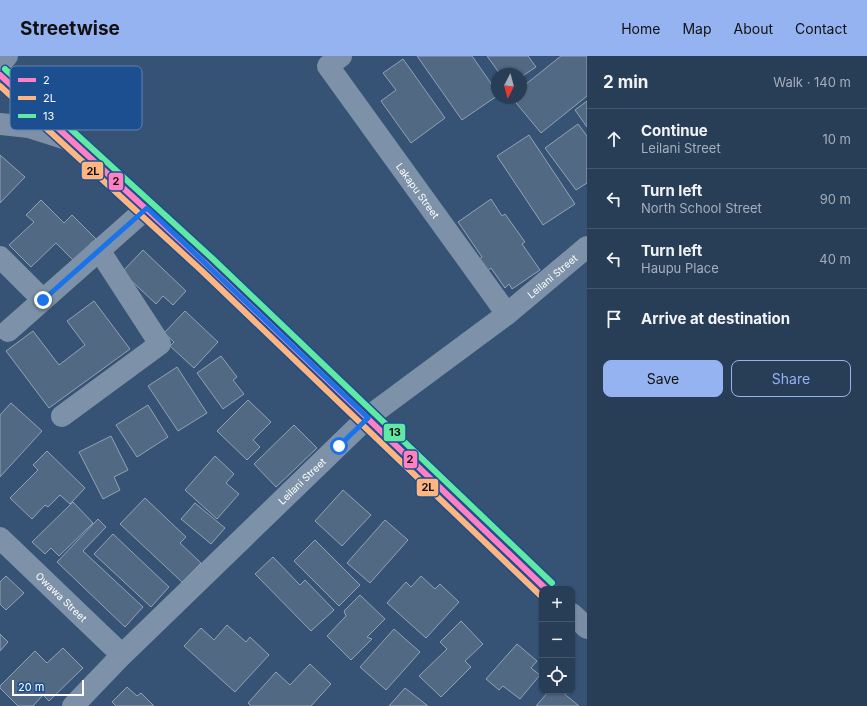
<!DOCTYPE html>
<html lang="en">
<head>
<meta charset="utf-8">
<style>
  :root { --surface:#283e57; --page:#344961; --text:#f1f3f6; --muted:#a5aeba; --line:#44576d; --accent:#95b2f1 }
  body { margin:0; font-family:Inter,sans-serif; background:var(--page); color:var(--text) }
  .controls { position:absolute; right:12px; bottom:12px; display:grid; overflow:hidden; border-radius:8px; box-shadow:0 1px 3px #0004 }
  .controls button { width:36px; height:36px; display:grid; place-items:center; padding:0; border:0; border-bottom:1px solid var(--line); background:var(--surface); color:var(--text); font:20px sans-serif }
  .compass { position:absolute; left:491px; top:12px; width:36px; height:36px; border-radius:50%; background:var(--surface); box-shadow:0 1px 3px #0004; rotate:186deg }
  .scale { position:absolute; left:12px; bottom:10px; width:72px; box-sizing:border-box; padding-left:4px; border:2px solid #fff; border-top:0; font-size:11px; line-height:14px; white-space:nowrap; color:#fff; -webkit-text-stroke:3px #1b4f8f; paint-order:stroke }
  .stop { position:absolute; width:12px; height:12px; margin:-9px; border:3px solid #1a73e8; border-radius:50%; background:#fff }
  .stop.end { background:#1a73e8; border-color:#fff; box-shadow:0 1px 4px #0008 }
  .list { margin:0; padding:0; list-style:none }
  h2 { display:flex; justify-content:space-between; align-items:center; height:52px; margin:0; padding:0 16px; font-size:17px }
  h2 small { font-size:13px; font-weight:400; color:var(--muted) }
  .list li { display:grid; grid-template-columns:26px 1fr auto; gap:12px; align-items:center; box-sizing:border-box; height:60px; padding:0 16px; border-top:1px solid var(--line) }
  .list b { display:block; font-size:15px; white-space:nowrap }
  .list p { margin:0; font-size:13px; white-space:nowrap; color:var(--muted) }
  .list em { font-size:13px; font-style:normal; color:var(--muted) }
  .actions { display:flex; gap:8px; padding:12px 16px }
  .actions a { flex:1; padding:9px 0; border:1px solid var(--accent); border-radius:8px; text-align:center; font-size:14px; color:var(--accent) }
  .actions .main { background:var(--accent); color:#111 }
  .icon { flex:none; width:22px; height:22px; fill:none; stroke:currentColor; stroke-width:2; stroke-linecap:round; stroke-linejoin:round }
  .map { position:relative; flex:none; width:587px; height:650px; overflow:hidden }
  header { display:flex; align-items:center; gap:24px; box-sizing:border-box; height:56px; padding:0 20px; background:var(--accent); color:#111 }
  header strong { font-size:19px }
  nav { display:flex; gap:22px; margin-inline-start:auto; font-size:14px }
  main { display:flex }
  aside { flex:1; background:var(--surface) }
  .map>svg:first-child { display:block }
  .building { fill:#526984; stroke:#92a2b6 }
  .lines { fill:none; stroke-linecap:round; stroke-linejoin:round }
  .minor { stroke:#7d92a8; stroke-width:22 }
  .secondary { stroke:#798da4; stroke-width:22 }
  .trunk { stroke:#7e90a7; stroke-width:22 }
  .bus-1-casing { stroke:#1b4f8f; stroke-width:9 }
  .bus-2-casing { stroke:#1b4f8f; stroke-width:9 }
  .bus-3-casing { stroke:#1b4f8f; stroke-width:9 }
  .bus-1 { stroke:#ff80c5; stroke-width:6 }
  .bus-2 { stroke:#ffb580; stroke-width:6 }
  .bus-3 { stroke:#60e9a3; stroke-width:6 }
  .route { stroke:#1a73e8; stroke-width:5 }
  .labels { text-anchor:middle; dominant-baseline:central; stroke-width:4; stroke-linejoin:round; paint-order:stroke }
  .street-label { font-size:10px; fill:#fff; stroke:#1b4f8f }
  .key { fill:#1b4f8f; stroke:#5f84b1; stroke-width:1 }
  .key-label { font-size:11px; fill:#fff }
  .line-badge { stroke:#1b4f8f; stroke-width:1.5 }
  .pale-badge-label { font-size:11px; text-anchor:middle; font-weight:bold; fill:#111 }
</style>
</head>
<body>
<header>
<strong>Streetwise</strong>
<nav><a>Home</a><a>Map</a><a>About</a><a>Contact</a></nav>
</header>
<main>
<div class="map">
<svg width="587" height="650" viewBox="0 0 587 650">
  <rect width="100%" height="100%" fill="#365274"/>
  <g class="building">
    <path d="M 417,0 L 472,0 L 497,36 L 497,40 L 462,64 Z"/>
    <path d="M 487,0 L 528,0 L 536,11 L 521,21 L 521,18 L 500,18 Z"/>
    <path d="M 561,0 L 587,0 L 587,40 L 541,77 L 512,42 L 521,42 L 521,32 Z"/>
    <path d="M 403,3 L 445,62 L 411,87 L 381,45 L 396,34 L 383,17 Z"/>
    <path d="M 587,45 L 587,71 L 575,54 Z"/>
    <path d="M 578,68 L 587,80 L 587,127 L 576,134 L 545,92 Z"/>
    <path d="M 529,79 L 575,148 L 543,169 L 497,100 Z"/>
    <path d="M 0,99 L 25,121 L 0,147 Z"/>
    <path d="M 491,143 L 502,160 L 505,158 L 525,186 L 522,188 L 540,214 L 512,233 L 509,228 L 505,232 L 491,212 L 487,215 L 479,203 L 482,201 L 458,166 Z"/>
    <path d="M 41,144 L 64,167 L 72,159 L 96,183 L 74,205 L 56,187 L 31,211 L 9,189 L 34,166 L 26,159 Z"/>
    <path d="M 143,194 L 186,235 L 173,249 L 163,240 L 156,248 L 122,216 Z"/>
    <path d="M 94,245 L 130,293 L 49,352 L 6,295 L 33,275 L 59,309 L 85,289 L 67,265 Z"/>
    <path d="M 185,255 L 218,286 L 194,312 L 170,290 L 174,286 L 164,277 Z"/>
    <path d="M 221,300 L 237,321 L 233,324 L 244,338 L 223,353 L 197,317 Z"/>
    <path d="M 177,311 L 207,357 L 178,375 L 148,330 Z"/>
    <path d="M 248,344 L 271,366 L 253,384 L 260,391 L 247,404 L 217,375 Z"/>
    <path d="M 11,347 L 42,375 L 0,421 L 0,359 Z"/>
    <path d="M 148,349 L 168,381 L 137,401 L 116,369 Z"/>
    <path d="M 294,369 L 317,392 L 276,431 L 254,408 Z"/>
    <path d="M 111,380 L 128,414 L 114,421 L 120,434 L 103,443 L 79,396 Z"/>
    <path d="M 47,395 L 85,432 L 70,448 L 60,439 L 48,451 L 45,449 L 32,463 L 10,442 L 38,414 L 33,409 Z"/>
    <path d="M 215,400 L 234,418 L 226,427 L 239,438 L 217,463 L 185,434 Z"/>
    <path d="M 343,434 L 371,459 L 342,490 L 315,465 Z"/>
    <path d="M 145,442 L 186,481 L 180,487 L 201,507 L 182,526 L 120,468 Z"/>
    <path d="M 73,446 L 93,467 L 59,500 L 51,492 L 45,498 L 32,486 Z"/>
    <path d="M 195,447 L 225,472 L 211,488 L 181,463 Z"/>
    <path d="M 98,463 L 106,471 L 83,495 L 143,551 L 125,571 L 57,506 Z"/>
    <path d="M 385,464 L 408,484 L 370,527 L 347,507 Z"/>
    <path d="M 113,478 L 169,531 L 151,551 L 94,498 Z"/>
    <path d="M 315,484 L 360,529 L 339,550 L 294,505 Z"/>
    <path d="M 273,501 L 300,529 L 305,524 L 334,554 L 311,575 L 255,518 Z"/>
    <path d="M 6,520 L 24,537 L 6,554 L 0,548 L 0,526 Z"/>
    <path d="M 421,520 L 435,533 L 440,528 L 459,546 L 426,582 L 387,547 L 406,526 L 411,531 Z"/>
    <path d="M 360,539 L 385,563 L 367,581 L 372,583 L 351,604 L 327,580 L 346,560 L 344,555 Z"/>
    <path d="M 461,565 L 483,588 L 465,605 L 471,611 L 441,641 L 419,620 L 447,593 L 440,586 Z"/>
    <path d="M 227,569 L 246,586 L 250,581 L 269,599 L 235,636 L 184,590 L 201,572 L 214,584 Z"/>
    <path d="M 394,573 L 420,596 L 386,634 L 360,611 Z"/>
    <path d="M 0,578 L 8,586 L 0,595 Z"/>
    <path d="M 517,588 L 537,605 L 531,612 L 540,619 L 520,643 L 503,630 L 499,634 L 486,623 Z"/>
    <path d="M 63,592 L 83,612 L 49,645 L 43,639 L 33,650 L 18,650 L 0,632 L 0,630 L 35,595 L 47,607 Z"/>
    <path d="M 310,608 L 331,628 L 311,650 L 251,650 L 248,647 L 276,616 L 290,629 Z"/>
    <path d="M 127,631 L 137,640 L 141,637 L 154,650 L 116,650 L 112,646 Z"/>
    <path d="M 405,632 L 428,650 L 389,650 Z"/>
    <path d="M 549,635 L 561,635 L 579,650 L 536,650 Z"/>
  </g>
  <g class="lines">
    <g class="minor">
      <path id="s1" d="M 341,0 L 328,10 L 507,258"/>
      <path d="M 0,201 L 43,244"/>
      <path d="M 8,275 L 147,152"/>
      <path d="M 62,360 L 160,288 L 99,194"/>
      <path id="s2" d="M 0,482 L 122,599"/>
      <path id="s3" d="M 73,650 L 122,599 L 368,361 L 507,258 L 587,191"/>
    </g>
    <g class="secondary">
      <path d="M 0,19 C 186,185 366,359 546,533"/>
      <path d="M 572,558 L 587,572"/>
    </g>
    <g class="trunk">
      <path d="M 0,8 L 7,0"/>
      <path d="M 0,68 L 29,71 L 73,85"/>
    </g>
    <g class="bus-1-casing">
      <path id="bus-1" d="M 0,19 L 207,209 L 546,533"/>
    </g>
    <g class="bus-2-casing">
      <path id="bus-2" d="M 0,30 L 202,215 L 540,539"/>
    </g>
    <g class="bus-3-casing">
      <path id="bus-3" d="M 5,13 L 213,203 L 552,527"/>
    </g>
    <use href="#bus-1" class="bus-1"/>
    <use href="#bus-2" class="bus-2"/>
    <use href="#bus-3" class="bus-3"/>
  </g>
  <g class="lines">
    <path class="route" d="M 43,244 L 147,152 L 368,362 L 339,390"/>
  </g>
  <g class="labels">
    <g class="street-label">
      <text stroke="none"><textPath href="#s1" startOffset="170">Lakapu Street</textPath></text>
      <text stroke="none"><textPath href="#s3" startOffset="645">Leilani Street</textPath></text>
      <text stroke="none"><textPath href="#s3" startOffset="321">Leilani Street</textPath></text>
      <text stroke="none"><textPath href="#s2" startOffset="85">Owawa Street</textPath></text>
    </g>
  </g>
  <rect x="10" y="10" width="132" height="64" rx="6" class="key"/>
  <rect x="18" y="22" width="18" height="4" fill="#ff80c5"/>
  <rect x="18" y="40" width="18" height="4" fill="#ffb580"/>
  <rect x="18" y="58" width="18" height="4" fill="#60e9a3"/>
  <g class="key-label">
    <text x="43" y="28">2</text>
    <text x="43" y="46">2L</text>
    <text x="43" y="64">13</text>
  </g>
  <g class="line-badge">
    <rect x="81" y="105" width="23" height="19" rx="4" fill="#ffb580"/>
    <rect x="108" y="116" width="16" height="19" rx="4" fill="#ff80c5"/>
    <rect x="383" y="367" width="23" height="19" rx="4" fill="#60e9a3"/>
    <rect x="403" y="394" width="15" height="19" rx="4" fill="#ff80c5"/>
    <rect x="416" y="422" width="23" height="19" rx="4" fill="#ffb580"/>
  </g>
  <g class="pale-badge-label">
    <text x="93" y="119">2L</text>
    <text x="116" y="129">2</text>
    <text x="395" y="380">13</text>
    <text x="410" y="407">2</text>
    <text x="428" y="435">2L</text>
  </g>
</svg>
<div class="controls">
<button>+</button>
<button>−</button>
<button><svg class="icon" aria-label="locate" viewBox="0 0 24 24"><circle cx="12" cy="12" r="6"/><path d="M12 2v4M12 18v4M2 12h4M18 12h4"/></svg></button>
</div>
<svg class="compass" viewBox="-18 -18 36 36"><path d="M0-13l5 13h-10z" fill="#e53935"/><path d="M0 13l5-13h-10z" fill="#a5aeba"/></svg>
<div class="scale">20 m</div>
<div class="stop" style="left:339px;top:390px"></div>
<div class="stop end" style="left:43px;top:244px"></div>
</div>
<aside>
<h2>2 min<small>Walk · 140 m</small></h2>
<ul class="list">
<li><svg class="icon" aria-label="ahead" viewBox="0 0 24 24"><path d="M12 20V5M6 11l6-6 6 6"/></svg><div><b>Continue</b><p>Leilani Street</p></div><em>10 m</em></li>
<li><svg class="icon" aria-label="left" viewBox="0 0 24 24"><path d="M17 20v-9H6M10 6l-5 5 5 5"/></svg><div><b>Turn left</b><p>North School Street</p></div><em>90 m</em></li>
<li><svg class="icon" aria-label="left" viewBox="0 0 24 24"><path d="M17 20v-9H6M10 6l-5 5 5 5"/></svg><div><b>Turn left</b><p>Haupu Place</p></div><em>40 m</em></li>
<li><svg class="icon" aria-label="arrive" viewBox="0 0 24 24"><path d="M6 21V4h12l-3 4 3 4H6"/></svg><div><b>Arrive at destination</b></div></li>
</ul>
<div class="actions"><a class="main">Save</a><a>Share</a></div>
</aside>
</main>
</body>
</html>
